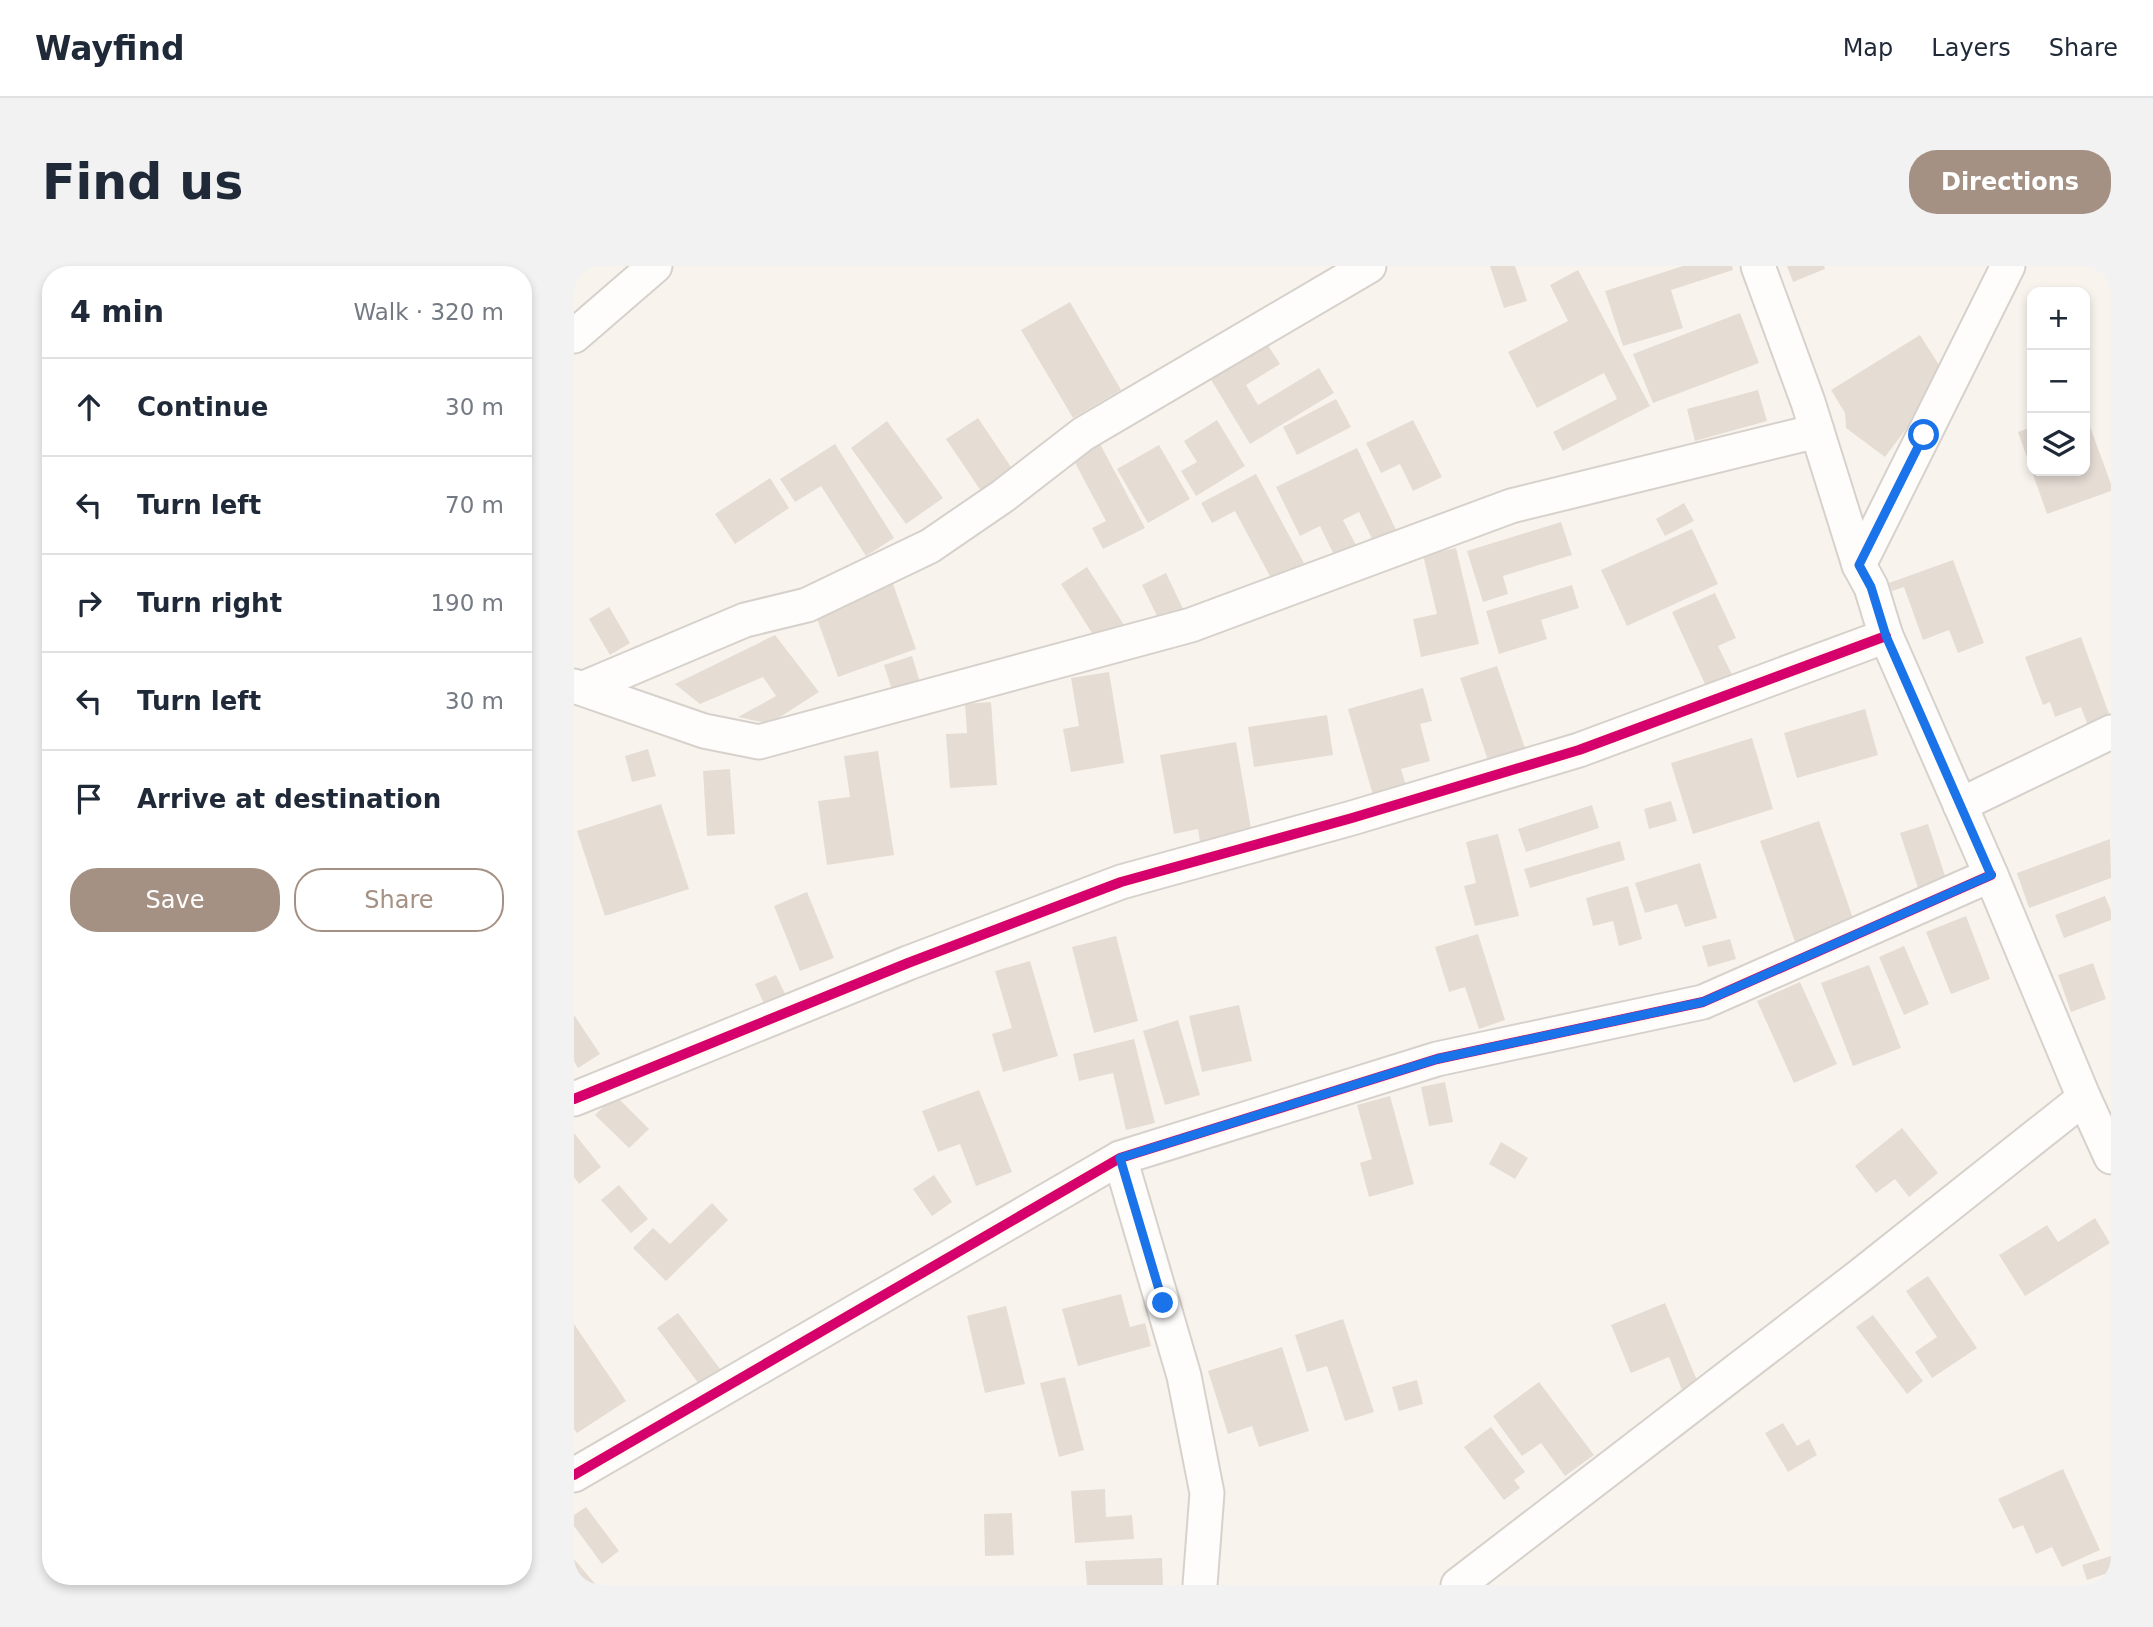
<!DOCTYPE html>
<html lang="en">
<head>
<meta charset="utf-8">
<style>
  :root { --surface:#fff; --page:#f2f2f3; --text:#1f2937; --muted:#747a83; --line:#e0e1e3; --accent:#a59184 }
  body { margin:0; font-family:"DejaVu Sans",sans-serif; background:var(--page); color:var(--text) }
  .controls { position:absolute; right:21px; top:21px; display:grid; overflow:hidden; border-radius:14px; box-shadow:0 4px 10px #0003 }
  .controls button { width:63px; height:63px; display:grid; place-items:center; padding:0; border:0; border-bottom:2px solid var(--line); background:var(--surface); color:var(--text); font:35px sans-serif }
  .stop { position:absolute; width:21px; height:21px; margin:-16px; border:5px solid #1a73e8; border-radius:50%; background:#fff }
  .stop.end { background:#1a73e8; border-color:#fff; box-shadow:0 2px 7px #0008 }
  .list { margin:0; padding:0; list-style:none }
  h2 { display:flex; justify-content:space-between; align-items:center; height:91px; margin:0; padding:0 28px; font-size:30px }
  h2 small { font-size:23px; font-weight:400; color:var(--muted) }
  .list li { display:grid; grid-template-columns:46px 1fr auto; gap:21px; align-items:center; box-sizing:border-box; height:98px; padding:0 28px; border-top:2px solid var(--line) }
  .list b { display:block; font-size:26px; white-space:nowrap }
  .list em { font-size:23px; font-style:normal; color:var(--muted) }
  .actions { display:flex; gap:14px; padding:21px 28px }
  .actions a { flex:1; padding:16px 0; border:2px solid var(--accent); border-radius:28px; text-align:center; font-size:24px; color:var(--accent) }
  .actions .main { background:var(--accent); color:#fff }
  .icon { flex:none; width:38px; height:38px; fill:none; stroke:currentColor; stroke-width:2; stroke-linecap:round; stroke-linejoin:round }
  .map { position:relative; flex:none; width:1537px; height:1319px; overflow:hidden; border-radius:28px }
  header { display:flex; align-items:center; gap:42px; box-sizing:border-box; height:98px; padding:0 35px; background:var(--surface); border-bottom:2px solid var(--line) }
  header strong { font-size:33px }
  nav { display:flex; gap:38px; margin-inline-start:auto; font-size:24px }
  .intro { display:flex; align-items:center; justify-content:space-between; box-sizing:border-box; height:168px; padding:0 42px }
  h1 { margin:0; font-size:49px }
  .button { padding:18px 32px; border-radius:28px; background:var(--accent); color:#fff; font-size:24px; font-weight:700 }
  main { display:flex; gap:42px; padding:0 42px }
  aside { flex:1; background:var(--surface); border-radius:28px; box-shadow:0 4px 10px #0003 }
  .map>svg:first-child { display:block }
  .building { fill:#e5dcd4 }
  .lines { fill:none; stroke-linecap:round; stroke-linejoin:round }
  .street-casing { stroke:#d7d1cb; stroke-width:37 }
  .street { stroke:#fefdfc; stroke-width:33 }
  .cycleway-casing { stroke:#fff9ef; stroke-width:15 }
  .cycleway { stroke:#d6006c; stroke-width:10 }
  .route { stroke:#1a73e8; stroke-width:9 }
</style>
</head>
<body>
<header>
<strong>Wayfind</strong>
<nav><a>Map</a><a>Layers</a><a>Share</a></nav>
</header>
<div class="intro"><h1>Find us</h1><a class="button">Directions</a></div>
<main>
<aside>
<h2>4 min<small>Walk · 320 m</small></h2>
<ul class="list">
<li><svg class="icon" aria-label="ahead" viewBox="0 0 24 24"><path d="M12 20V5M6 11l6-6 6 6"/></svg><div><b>Continue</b></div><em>30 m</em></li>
<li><svg class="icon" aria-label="left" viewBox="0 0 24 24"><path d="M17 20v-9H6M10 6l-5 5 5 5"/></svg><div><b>Turn left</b></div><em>70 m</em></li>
<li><svg class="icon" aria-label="right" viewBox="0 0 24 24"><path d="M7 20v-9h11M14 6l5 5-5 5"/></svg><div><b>Turn right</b></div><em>190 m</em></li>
<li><svg class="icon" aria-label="left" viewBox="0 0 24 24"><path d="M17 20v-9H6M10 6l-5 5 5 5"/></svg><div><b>Turn left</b></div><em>30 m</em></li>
<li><svg class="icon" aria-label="arrive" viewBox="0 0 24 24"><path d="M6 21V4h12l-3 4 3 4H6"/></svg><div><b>Arrive at destination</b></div></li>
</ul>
<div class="actions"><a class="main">Save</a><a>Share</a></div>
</aside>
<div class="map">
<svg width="1537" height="1319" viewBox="0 0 1537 1319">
  <rect width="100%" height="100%" fill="#f8f4ed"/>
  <g class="building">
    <path d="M 916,0 L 941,0 L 953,35 L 930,42 Z"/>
    <path d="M 1109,0 L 1158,0 L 1159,4 L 1097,24 L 1109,62 L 1049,80 L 1031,25 Z"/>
    <path d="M 1213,0 L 1250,0 L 1251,3 L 1219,16 Z"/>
    <path d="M 1004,4 L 1076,140 L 989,185 L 979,166 L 1043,133 L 1030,107 L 963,142 L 934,86 L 994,55 L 976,19 Z"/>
    <path d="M 496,36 L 547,124 L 499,152 L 447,64 Z"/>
    <path d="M 1166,47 L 1185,97 L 1079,137 L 1059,88 Z"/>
    <path d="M 1346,69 L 1372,110 L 1311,191 L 1272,162 L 1271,147 L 1257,124 Z"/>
    <path d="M 693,78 L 706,98 L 672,119 L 684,139 L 745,102 L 760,127 L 676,178 L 636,112 Z"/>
    <path d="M 1184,124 L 1193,155 L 1121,175 L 1113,143 Z"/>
    <path d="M 762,133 L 777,161 L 723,189 L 709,161 Z"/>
    <path d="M 1511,147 L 1537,218 L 1537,225 L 1473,248 L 1444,166 L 1458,161 L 1458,205 L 1511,205 Z"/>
    <path d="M 404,152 L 439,204 L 407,225 L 372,173 Z"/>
    <path d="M 643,154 L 671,200 L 622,230 L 607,205 L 623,196 L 610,175 Z"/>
    <path d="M 839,154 L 868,211 L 839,225 L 826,198 L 807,207 L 792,177 Z"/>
    <path d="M 313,155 L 369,232 L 332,258 L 277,182 Z"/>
    <path d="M 261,178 L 320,272 L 292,290 L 247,220 L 221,236 L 206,213 Z"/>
    <path d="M 526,178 L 571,262 L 529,283 L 518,262 L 532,255 L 499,193 Z"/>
    <path d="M 585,179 L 616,233 L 574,257 L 543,203 Z"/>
    <path d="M 783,182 L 824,268 L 801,279 L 785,246 L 769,254 L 785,285 L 763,295 L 746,260 L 726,270 L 702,221 Z"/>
    <path d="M 682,208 L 730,297 L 698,314 L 661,245 L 638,257 L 627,237 Z"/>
    <path d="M 196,212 L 215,242 L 161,278 L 141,248 Z"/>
    <path d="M 1110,237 L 1120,255 L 1091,270 L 1082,253 Z"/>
    <path d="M 987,256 L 998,289 L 929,310 L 934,328 L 909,336 L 893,285 Z"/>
    <path d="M 1118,263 L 1144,318 L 1053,360 L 1027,304 Z"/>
    <path d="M 882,282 L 905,378 L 847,391 L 839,353 L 863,348 L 849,289 Z"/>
    <path d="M 1379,294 L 1410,377 L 1384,387 L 1375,364 L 1349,374 L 1330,321 L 1318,325 L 1315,317 Z"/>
    <path d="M 513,301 L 550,359 L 523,375 L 487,318 Z"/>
    <path d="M 592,307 L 611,347 L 587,358 L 568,319 Z"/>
    <path d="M 319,318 L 342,383 L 264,411 L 241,347 Z"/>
    <path d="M 998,319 L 1005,342 L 967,354 L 973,373 L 925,388 L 912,345 Z"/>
    <path d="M 1141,327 L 1162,372 L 1144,380 L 1163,419 L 1137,431 L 1098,346 Z"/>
    <path d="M 35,341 L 56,377 L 36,389 L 15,353 Z"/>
    <path d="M 201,369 L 245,426 L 195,458 L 164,451 L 202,430 L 189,411 L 126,438 L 101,418 Z"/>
    <path d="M 1507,371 L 1537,453 L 1517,468 L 1507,441 L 1481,451 L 1476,436 L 1469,439 L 1451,391 Z"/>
    <path d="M 338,390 L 346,416 L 318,424 L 310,399 Z"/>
    <path d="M 923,400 L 954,491 L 917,503 L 886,412 Z"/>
    <path d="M 535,406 L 550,497 L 497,506 L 489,463 L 505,460 L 497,412 Z"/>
    <path d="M 849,422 L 858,455 L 846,458 L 856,495 L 827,503 L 834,526 L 801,536 L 774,443 Z"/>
    <path d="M 417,436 L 423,519 L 376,522 L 372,468 L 393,467 L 391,438 Z"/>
    <path d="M 1291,443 L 1304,489 L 1223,512 L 1210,467 Z"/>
    <path d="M 753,449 L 759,489 L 680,501 L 674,461 Z"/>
    <path d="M 1178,472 L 1199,543 L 1119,568 L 1097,497 Z"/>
    <path d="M 662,476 L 679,574 L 627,583 L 624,563 L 600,568 L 586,489 Z"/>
    <path d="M 74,483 L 82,510 L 58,516 L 51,490 Z"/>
    <path d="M 304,485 L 320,589 L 253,599 L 244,535 L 276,531 L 270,490 Z"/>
    <path d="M 156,503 L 161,568 L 133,570 L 129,505 Z"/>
    <path d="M 1097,535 L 1103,555 L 1075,563 L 1070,543 Z"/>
    <path d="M 87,538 L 115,623 L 31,650 L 3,565 Z"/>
    <path d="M 1018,539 L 1025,562 L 952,586 L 944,563 Z"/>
    <path d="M 1245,555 L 1280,655 L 1221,676 L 1186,575 Z"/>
    <path d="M 1354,558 L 1373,616 L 1345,625 L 1326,567 Z"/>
    <path d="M 924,568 L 945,650 L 901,660 L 890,620 L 902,617 L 892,576 Z"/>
    <path d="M 1536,573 L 1537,612 L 1455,642 L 1443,607 Z"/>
    <path d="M 1046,575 L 1051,594 L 956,622 L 950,603 Z"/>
    <path d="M 1126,597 L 1143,652 L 1111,661 L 1103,638 L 1071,647 L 1061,617 Z"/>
    <path d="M 1054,620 L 1068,673 L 1045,680 L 1039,655 L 1019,660 L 1012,632 Z"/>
    <path d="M 233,626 L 260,692 L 226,705 L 200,640 Z"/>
    <path d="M 1531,630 L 1537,645 L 1537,654 L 1490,672 L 1481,649 Z"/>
    <path d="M 1392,650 L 1416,713 L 1377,728 L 1352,666 Z"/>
    <path d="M 904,668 L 931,754 L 905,763 L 891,721 L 875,726 L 861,681 Z"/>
    <path d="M 542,670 L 564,755 L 520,767 L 498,681 Z"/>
    <path d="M 1156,673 L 1162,693 L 1134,701 L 1128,680 Z"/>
    <path d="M 1330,680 L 1355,738 L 1330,749 L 1305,691 Z"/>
    <path d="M 456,695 L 484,790 L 429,806 L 418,768 L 438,762 L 421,705 Z"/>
    <path d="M 1519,697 L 1532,733 L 1497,746 L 1484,709 Z"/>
    <path d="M 1295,699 L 1327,782 L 1279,800 L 1247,717 Z"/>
    <path d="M 202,709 L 213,732 L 192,742 L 181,718 Z"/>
    <path d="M 1226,716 L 1263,798 L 1220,817 L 1183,735 Z"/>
    <path d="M 665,739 L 678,795 L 628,806 L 615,750 Z"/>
    <path d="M 0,749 L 26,788 L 4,802 L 0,795 Z"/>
    <path d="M 604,754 L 626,829 L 591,839 L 569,765 Z"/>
    <path d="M 560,773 L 581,857 L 552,864 L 539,807 L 505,815 L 499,788 Z"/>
    <path d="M 871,816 L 879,856 L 855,860 L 847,821 Z"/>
    <path d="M 405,824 L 438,906 L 402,920 L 386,878 L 364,886 L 348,845 Z"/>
    <path d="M 41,829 L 75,863 L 55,882 L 21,849 Z"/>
    <path d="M 816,830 L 840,918 L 795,931 L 786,897 L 798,893 L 783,839 Z"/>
    <path d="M 1328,862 L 1364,907 L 1335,931 L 1321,913 L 1302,927 L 1281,900 Z"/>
    <path d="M 0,867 L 27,901 L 5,918 L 0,911 Z"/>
    <path d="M 927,876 L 954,892 L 941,913 L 915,898 Z"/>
    <path d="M 360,909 L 378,936 L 358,950 L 339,923 Z"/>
    <path d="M 45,919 L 74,953 L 57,967 L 27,934 Z"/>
    <path d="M 138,937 L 154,954 L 92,1015 L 59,982 L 79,962 L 96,978 Z"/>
    <path d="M 1521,952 L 1536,977 L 1451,1030 L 1425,989 L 1473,959 L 1484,976 Z"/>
    <path d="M 1354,1010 L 1403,1082 L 1358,1112 L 1341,1086 L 1363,1071 L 1332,1025 Z"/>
    <path d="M 547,1028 L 556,1061 L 571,1057 L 577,1080 L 504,1100 L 488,1043 Z"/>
    <path d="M 1091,1037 L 1124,1117 L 1108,1124 L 1095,1091 L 1057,1107 L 1037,1059 Z"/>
    <path d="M 432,1040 L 451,1118 L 411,1127 L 393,1050 Z"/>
    <path d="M 104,1047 L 146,1103 L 125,1118 L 83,1062 Z"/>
    <path d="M 1299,1049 L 1349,1115 L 1333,1128 L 1282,1061 Z"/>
    <path d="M 769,1053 L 800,1146 L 771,1155 L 753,1100 L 733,1106 L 721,1069 Z"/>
    <path d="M 0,1058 L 52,1135 L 3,1167 L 0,1163 Z"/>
    <path d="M 708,1081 L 735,1165 L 685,1181 L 678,1160 L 654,1168 L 634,1105 Z"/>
    <path d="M 491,1111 L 510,1184 L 485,1191 L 466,1117 Z"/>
    <path d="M 843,1114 L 849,1138 L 825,1145 L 818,1121 Z"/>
    <path d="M 965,1116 L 1020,1189 L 991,1210 L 967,1177 L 948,1190 L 919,1150 Z"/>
    <path d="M 1209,1157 L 1223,1180 L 1235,1173 L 1243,1189 L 1214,1206 L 1191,1167 Z"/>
    <path d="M 917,1161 L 951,1206 L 940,1214 L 946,1222 L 930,1234 L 890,1181 Z"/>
    <path d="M 1489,1203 L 1526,1284 L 1488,1301 L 1478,1281 L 1462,1288 L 1449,1259 L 1439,1263 L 1424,1233 Z"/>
    <path d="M 531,1223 L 532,1251 L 558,1249 L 560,1273 L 501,1277 L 497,1225 Z"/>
    <path d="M 12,1241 L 45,1285 L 28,1298 L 0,1260 L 0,1249 Z"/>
    <path d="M 438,1247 L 440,1289 L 411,1290 L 410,1248 Z"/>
    <path d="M 1537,1290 L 1537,1306 L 1513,1314 L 1508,1299 Z"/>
    <path d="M 588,1292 L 589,1319 L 513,1319 L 511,1295 Z"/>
    <path d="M 0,1293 L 22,1319 L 0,1319 Z"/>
  </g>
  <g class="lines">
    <g class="street-casing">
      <g id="street">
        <path d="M 1184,0 L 1234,136 L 1285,299 L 1297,321 L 1312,370 L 1417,609 L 1510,832 L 1537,891"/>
        <path d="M 0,70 L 81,0"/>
        <path d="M 1285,299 L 1434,0"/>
        <path d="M 0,420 L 130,465 L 185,476 L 617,359 L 937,240 L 1243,165"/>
        <path d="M 10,422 L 171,354 L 233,339 L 356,280 L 429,230 L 509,168 L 795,0"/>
        <path d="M 1386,539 L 1537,466"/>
        <path d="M 0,833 L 334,697 L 547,616 L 778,552 L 1005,484 L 1312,370"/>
        <path d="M 546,892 L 610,1110 L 633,1227 L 626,1319"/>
        <path d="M 0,1209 L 546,892 L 863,793 L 1129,736 L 1417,609"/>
        <path d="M 884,1319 L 1287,1009 L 1510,832"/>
      </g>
    </g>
    <use href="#street" class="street"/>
    <g class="cycleway-casing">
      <g id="cycleway">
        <path d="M 0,833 L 334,697 L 547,616 L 778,552 L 1005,484 L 1312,370"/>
        <path d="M 0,1209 L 546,892 L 863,793 L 1129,736 L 1417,609"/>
      </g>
    </g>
    <use href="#cycleway" class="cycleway"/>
  </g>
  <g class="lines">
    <path class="route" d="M 589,1037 L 546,892 L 863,793 L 1129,736 L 1417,609 L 1312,370 L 1297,321 L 1285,299 L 1350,169"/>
  </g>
</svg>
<div class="controls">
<button>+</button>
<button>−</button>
<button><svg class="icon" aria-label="layers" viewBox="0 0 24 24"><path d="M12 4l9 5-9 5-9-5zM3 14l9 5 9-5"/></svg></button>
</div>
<div class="stop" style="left:1350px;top:169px"></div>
<div class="stop end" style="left:589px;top:1037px"></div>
</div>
</main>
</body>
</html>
